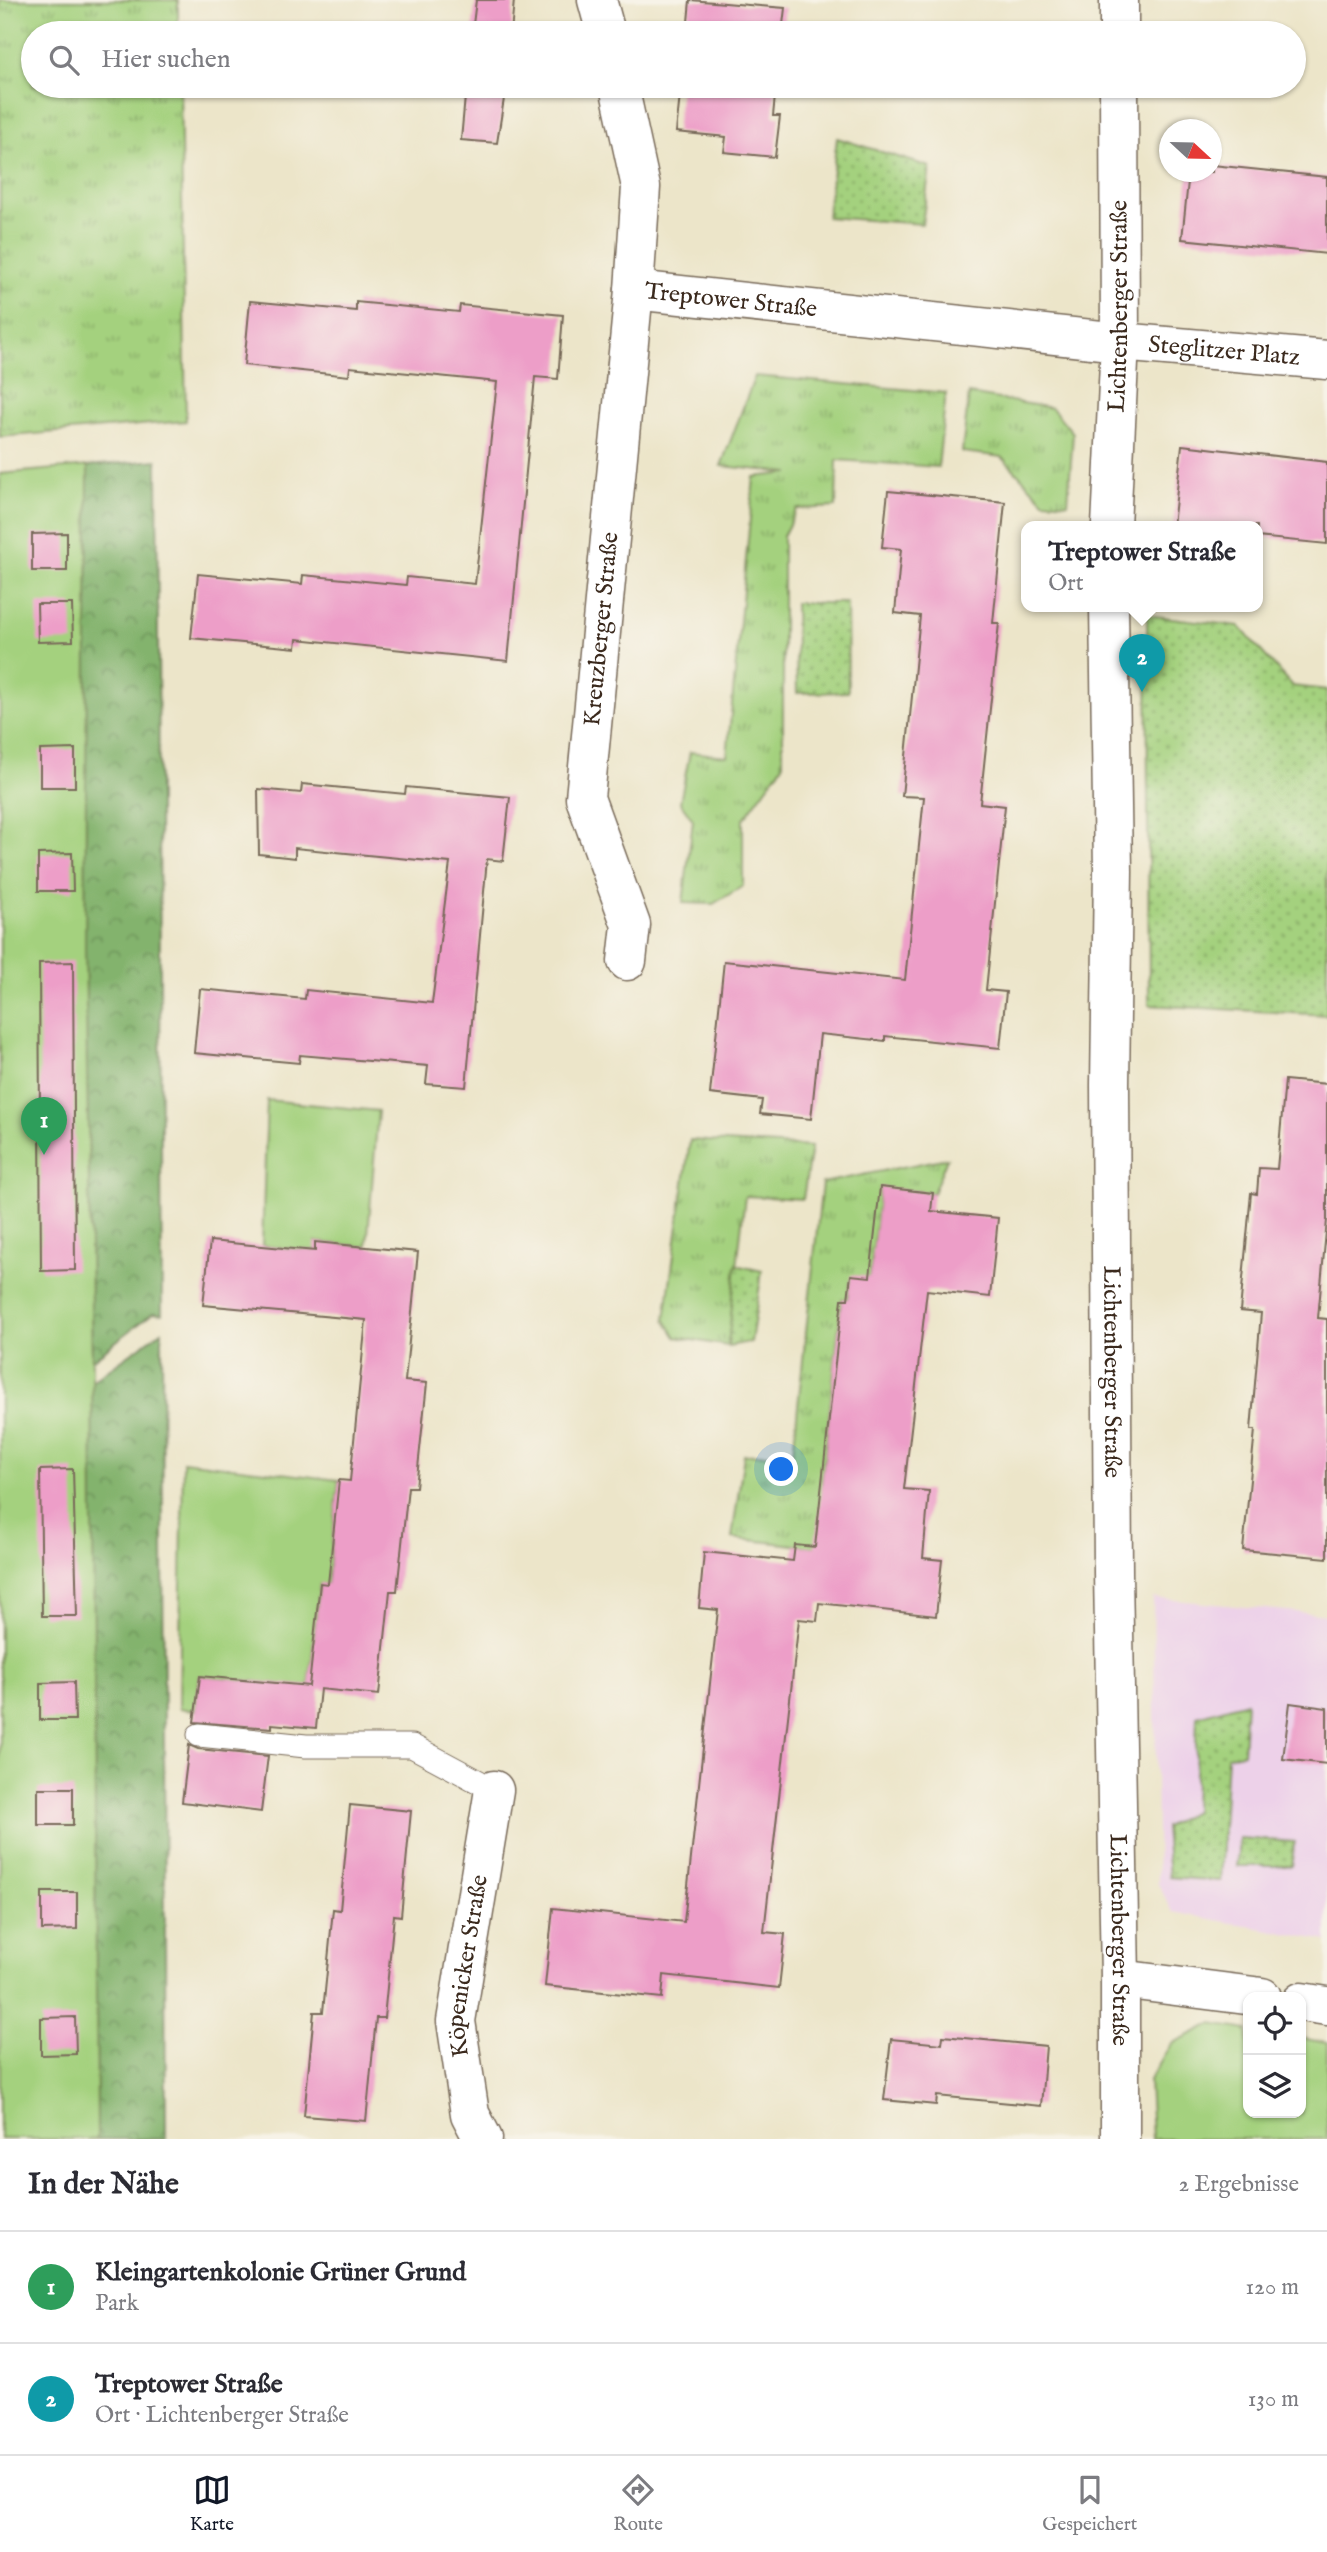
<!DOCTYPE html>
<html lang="de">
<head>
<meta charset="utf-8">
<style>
  :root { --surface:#fff; --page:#f2f2f3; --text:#2b2b33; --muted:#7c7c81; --line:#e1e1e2; --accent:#111827 }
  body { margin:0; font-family:"IM FELL English",serif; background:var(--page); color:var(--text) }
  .controls { position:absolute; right:21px; bottom:21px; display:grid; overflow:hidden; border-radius:14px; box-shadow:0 2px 5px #0004 }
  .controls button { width:63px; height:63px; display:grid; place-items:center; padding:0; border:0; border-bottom:2px solid var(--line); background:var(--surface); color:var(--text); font:35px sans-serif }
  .compass { position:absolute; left:1159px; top:119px; width:63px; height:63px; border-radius:50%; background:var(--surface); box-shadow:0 2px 5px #0004; rotate:112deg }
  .you { position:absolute; left:782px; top:1470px; width:24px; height:24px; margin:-18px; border:5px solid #fff; border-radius:50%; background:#1a73e8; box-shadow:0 0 0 10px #1a73e833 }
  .badge { display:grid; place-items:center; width:46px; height:46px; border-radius:50%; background:var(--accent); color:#fff; font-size:23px; font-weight:700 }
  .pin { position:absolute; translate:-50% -58px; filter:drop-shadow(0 2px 4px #0008) }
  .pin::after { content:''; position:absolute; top:37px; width:24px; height:21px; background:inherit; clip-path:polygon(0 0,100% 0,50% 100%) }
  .popup { position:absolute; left:1021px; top:521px; width:242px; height:91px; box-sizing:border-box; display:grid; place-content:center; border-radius:14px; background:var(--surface); filter:drop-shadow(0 2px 5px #0005); font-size:23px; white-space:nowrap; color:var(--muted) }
  .popup b { font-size:26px; color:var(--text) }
  .popup::after { content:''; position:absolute; left:50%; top:100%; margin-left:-14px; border:14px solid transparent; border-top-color:var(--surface) }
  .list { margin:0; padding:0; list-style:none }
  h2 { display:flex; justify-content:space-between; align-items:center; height:91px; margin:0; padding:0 28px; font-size:30px }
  h2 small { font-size:23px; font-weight:400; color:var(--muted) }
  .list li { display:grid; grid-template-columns:46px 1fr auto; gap:21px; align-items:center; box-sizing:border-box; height:112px; padding:0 28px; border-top:2px solid var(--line) }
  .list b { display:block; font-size:26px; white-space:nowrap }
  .list p { margin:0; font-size:23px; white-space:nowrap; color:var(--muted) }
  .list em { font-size:23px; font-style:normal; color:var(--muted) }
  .icon { flex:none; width:38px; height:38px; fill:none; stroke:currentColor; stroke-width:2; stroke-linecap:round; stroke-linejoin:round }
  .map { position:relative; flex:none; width:1327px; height:2139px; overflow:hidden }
  .search { position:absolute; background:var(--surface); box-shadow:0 2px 5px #0004; left:21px; right:21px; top:21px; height:77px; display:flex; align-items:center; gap:18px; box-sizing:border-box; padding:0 24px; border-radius:38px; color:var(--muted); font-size:26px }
  .sheet { height:315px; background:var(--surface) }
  nav { display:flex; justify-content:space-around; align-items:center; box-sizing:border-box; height:98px; border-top:2px solid var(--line); background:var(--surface); font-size:19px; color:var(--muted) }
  nav a { display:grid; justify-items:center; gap:4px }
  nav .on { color:var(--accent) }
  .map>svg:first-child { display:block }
  .built { fill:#edd1e9 }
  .grass { fill:url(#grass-tufts); stroke:#707e4e; stroke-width:2 }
  .forest { fill:url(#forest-crowns); stroke:#5f6e46; stroke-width:2 }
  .park { fill:url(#park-dots); stroke:#707e4e; stroke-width:2 }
  .garden { fill:#a4d17e; stroke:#707e4e; stroke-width:2 }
  .building { fill:#ed9ec8 }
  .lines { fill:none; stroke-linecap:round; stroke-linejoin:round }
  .service-casing { stroke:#796b5a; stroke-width:25 }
  .minor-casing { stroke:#796b5a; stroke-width:41 }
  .service { stroke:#fff; stroke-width:23 }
  .minor { stroke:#fff; stroke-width:38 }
  .labels { text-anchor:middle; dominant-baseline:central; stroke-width:7; stroke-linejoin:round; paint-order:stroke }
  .street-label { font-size:24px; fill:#3b2a1e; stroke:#f7f3e8 }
</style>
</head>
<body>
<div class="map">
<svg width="1327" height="2139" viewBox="0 0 1327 2139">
  <defs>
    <pattern id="grass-tufts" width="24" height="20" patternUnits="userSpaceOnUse" patternTransform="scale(1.75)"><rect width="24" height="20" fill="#a4d17e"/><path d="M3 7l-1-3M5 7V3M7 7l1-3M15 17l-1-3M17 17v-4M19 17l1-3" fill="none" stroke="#87aa67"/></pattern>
    <pattern id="forest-crowns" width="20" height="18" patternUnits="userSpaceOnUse" patternTransform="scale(1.75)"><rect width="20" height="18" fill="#83b36d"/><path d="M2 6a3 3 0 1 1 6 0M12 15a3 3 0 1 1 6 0" fill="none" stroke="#6c9259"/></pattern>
    <pattern id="park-dots" width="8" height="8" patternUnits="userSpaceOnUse" patternTransform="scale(1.75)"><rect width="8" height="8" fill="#a4d17e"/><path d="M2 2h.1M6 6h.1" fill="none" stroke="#87aa67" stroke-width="1.8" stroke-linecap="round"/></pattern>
  </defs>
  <rect width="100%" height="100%" fill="#f7f3e8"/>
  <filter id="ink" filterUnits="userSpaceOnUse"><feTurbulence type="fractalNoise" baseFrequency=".0143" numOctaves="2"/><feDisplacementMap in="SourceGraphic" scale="14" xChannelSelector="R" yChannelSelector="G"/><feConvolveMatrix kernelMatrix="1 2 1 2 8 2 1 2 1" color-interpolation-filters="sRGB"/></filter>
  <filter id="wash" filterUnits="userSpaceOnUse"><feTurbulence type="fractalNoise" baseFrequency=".00686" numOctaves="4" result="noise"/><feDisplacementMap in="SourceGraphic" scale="28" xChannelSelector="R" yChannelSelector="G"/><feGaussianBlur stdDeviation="1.57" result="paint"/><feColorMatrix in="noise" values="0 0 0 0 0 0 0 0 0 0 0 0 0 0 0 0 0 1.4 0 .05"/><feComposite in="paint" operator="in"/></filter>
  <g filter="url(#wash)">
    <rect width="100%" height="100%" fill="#ece5c9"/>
    <path class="built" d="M 1153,1598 L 1327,1615 L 1327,1941 L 1173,1912 L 1158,1884 Z"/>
    <g class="grass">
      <path d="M 0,0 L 178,0 L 178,33 L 33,33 L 33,86 L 180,86 L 186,421 L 0,437 Z"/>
      <path d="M 755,376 L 946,393 L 938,467 L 837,460 L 836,507 L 797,509 L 783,536 L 783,765 L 743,820 L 743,886 L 713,904 L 683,903 L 693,820 L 680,802 L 690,752 L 727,756 L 754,477 L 790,473 L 721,466 Z"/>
      <path d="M 969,394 L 1052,408 L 1073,433 L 1068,503 L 1044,501 L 1002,457 L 962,452 Z"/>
      <path d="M 690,1140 L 811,1147 L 803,1199 L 745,1196 L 728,1346 L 676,1337 L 665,1319 Z"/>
      <path d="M 947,1158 L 933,1193 L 880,1188 L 870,1277 L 850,1282 L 848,1299 L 842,1299 L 822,1483 L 839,1550 L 732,1538 L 744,1455 L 793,1453 L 822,1183 Z"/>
    </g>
    <g class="forest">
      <path d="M 157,460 L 162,1314 L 153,1313 L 92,1360 L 85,949 L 88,466 Z"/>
      <path d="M 162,1331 L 166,2139 L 97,2139 L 92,1381 Z"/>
    </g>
    <g class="park">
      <path d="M 837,138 L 930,167 L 922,224 L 827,217 Z"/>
      <path d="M 795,603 L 847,603 L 848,692 L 797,693 Z"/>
      <path d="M 1147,615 L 1239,626 L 1292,686 L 1327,690 L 1327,1015 L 1149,1005 Z"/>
      <path d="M 736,1265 L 762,1271 L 751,1342 L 728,1346 Z"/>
      <path d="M 1246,1702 L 1243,1753 L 1227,1756 L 1220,1881 L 1169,1877 L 1165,1827 L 1194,1811 L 1197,1716 Z"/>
      <path d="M 1239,1838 L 1295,1842 L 1291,1866 L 1237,1866 Z"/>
    </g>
    <g class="garden">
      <path d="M 88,466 L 85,949 L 92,1371 L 97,2139 L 0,2139 L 0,474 Z"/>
      <path d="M 267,1100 L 378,1111 L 367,1247 L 316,1242 L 315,1251 L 262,1246 Z"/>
      <path d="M 183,1461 L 339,1480 L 328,1584 L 320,1584 L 309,1687 L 200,1676 L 196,1711 L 179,1708 Z"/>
      <path d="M 1212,2024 L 1248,2030 L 1248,2113 L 1301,2113 L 1301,2038 L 1327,2043 L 1327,2139 L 1152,2139 L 1149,2080 L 1171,2044 Z"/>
    </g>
    <g id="blocks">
      <g class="building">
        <path d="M 476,0 L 514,0 L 511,33 L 472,33 Z"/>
        <path d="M 690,0 L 785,8 L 782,33 L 687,33 Z"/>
        <path d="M 466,86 L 506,86 L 497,143 L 461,140 Z"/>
        <path d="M 681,86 L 776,86 L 773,116 L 780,116 L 775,157 L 724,152 L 726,137 L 676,132 Z"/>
        <path d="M 1212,165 L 1327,177 L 1327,254 L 1182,239 L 1189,172 L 1212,172 Z"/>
        <path d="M 250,301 L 356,311 L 356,302 L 459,312 L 460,305 L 563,315 L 558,379 L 535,377 L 508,661 L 297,639 L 296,648 L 191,638 L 198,574 L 302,584 L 303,575 L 406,585 L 407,577 L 475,584 L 497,382 L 350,367 L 349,376 L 244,365 Z"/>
        <path d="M 1182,445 L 1327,462 L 1327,544 L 1257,537 L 1257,526 L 1173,526 Z"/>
        <path d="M 888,491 L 1005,502 L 993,623 L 999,623 L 980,803 L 1005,806 L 986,990 L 1006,992 L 1000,1048 L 885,1036 L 885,1041 L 820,1034 L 811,1119 L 760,1114 L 762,1100 L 710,1094 L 724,961 L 905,980 L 924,797 L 902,796 L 920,616 L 895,613 L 901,549 L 882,547 Z"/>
        <path d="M 67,533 L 67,571 L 32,571 L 32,534 Z"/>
        <path d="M 37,604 L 72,604 L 73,641 L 38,642 Z"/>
        <path d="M 75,749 L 75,787 L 40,787 L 40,750 Z"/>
        <path d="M 302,784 L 405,794 L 406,787 L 510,797 L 503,861 L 487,859 L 466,1087 L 426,1084 L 428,1066 L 300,1055 L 299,1063 L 194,1053 L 200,989 L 305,999 L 306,990 L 432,1003 L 450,863 L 295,848 L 295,858 L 259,854 L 258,789 L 301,793 Z"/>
        <path d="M 72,853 L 73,891 L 38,891 L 38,854 Z"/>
        <path d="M 73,962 L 75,1270 L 41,1271 L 39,963 Z"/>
        <path d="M 1285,1080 L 1327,1084 L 1327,1220 L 1318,1318 L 1327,1319 L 1327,1558 L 1243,1550 L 1255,1430 L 1251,1430 L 1261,1313 L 1240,1311 L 1251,1193 L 1257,1194 L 1259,1168 L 1277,1169 Z"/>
        <path d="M 880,1187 L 933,1193 L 931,1211 L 998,1218 L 990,1297 L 927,1290 L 904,1489 L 929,1491 L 923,1558 L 942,1560 L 936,1616 L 819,1603 L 817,1621 L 799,1619 L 764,1932 L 785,1934 L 779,1988 L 664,1975 L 662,1998 L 545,1986 L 553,1908 L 684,1922 L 718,1610 L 699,1608 L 704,1552 L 793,1561 L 795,1545 L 815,1547 L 842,1299 L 848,1299 L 851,1275 L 870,1277 Z"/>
        <path d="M 210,1241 L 315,1251 L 315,1242 L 418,1252 L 405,1381 L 427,1383 L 416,1487 L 408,1487 L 397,1591 L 390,1591 L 379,1695 L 320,1689 L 316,1728 L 272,1724 L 272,1728 L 194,1722 L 200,1676 L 309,1686 L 320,1583 L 328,1584 L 339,1480 L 350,1481 L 366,1320 L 203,1305 Z"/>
        <path d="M 73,1469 L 77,1616 L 42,1616 L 40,1470 Z"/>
        <path d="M 74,1682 L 75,1720 L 40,1720 L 40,1683 Z"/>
        <path d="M 1290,1703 L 1327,1708 L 1327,1764 L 1283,1759 Z"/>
        <path d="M 189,1745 L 198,1749 L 268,1756 L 261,1812 L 182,1802 Z"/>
        <rect x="38" y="1788" width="35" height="37"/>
        <path d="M 350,1805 L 411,1811 L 401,1916 L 394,1915 L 384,2018 L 376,2018 L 366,2121 L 304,2116 L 314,2012 L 323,2012 L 333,1909 L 340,1910 Z"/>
        <path d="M 42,1892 L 77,1892 L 77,1929 L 42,1930 Z"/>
        <path d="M 75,2017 L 76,2054 L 41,2055 L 41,2018 Z"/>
        <path d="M 943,2036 L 1046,2046 L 1041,2106 L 937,2096 L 936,2105 L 884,2100 L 891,2039 L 942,2044 Z"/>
      </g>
    </g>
  </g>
  <g filter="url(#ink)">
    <use href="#blocks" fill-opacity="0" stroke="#796b5a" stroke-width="2"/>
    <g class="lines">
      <g class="service-casing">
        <path id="service" d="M 199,1735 L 306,1746 L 412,1746 L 494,1790"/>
      </g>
      <g class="minor-casing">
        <g id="minor">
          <path d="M 597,0 L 606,33"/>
          <path d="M 1119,0 L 1119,33"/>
          <path id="s1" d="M 619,86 L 641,187 L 634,290 L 1120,342 L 1327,360"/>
          <path id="s2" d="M 1111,526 L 1120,342 L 1119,86"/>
          <path id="s3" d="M 1109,606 L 1113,871 L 1110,1085 L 1113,1572 L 1120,1979 L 1120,2139"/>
          <path id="s4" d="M 627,961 L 631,925 L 585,798 L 634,290"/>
          <path d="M 1120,1979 L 1262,1997"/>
          <path d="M 1301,2002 L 1327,2006"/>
          <path id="s5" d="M 483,2139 L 470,2114 L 456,2021 L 494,1790"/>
        </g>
      </g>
      <use href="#service" class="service"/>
      <use href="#minor" class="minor"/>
    </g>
  </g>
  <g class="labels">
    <g class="street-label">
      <text stroke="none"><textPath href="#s1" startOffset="304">Treptower Straße</textPath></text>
      <text stroke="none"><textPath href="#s2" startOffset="220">Lichtenberger Straße</textPath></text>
      <text stroke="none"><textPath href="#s1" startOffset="800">Steglitzer Platz</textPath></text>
      <text stroke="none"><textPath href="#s4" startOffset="341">Kreuzberger Straße</textPath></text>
      <text stroke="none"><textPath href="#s3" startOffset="766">Lichtenberger Straße</textPath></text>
      <text stroke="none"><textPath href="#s3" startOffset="1334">Lichtenberger Straße</textPath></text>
      <text stroke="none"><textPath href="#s5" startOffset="178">Köpenicker Straße</textPath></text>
    </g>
  </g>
</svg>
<div class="controls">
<button><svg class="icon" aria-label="locate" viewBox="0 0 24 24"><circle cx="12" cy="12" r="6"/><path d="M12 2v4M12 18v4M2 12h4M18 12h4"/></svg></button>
<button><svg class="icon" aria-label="layers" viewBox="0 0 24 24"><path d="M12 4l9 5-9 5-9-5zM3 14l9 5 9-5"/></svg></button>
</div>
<svg class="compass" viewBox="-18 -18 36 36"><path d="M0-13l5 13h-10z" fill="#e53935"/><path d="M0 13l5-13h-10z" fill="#7c7c81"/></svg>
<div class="you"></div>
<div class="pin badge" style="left:44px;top:1155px;background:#2e9e5b">1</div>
<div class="pin badge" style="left:1142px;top:692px;background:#0f9aa8">2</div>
<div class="popup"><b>Treptower Straße</b>Ort</div>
<div class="search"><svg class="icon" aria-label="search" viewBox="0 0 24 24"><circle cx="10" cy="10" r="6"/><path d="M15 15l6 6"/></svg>Hier suchen</div>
</div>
<section class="sheet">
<h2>In der Nähe<small>2 Ergebnisse</small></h2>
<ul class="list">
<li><span class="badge" style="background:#2e9e5b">1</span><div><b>Kleingartenkolonie Grüner Grund</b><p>Park</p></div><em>120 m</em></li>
<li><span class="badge" style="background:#0f9aa8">2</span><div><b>Treptower Straße</b><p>Ort · Lichtenberger Straße</p></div><em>130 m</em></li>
</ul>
</section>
<nav>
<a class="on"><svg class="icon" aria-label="map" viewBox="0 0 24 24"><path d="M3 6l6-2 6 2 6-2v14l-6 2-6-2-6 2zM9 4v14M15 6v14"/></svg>Karte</a>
<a><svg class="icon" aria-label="directions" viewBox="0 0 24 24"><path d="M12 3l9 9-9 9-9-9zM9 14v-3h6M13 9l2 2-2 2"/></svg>Route</a>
<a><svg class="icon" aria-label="saved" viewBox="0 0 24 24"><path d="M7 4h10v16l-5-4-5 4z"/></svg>Gespeichert</a>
</nav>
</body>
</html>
